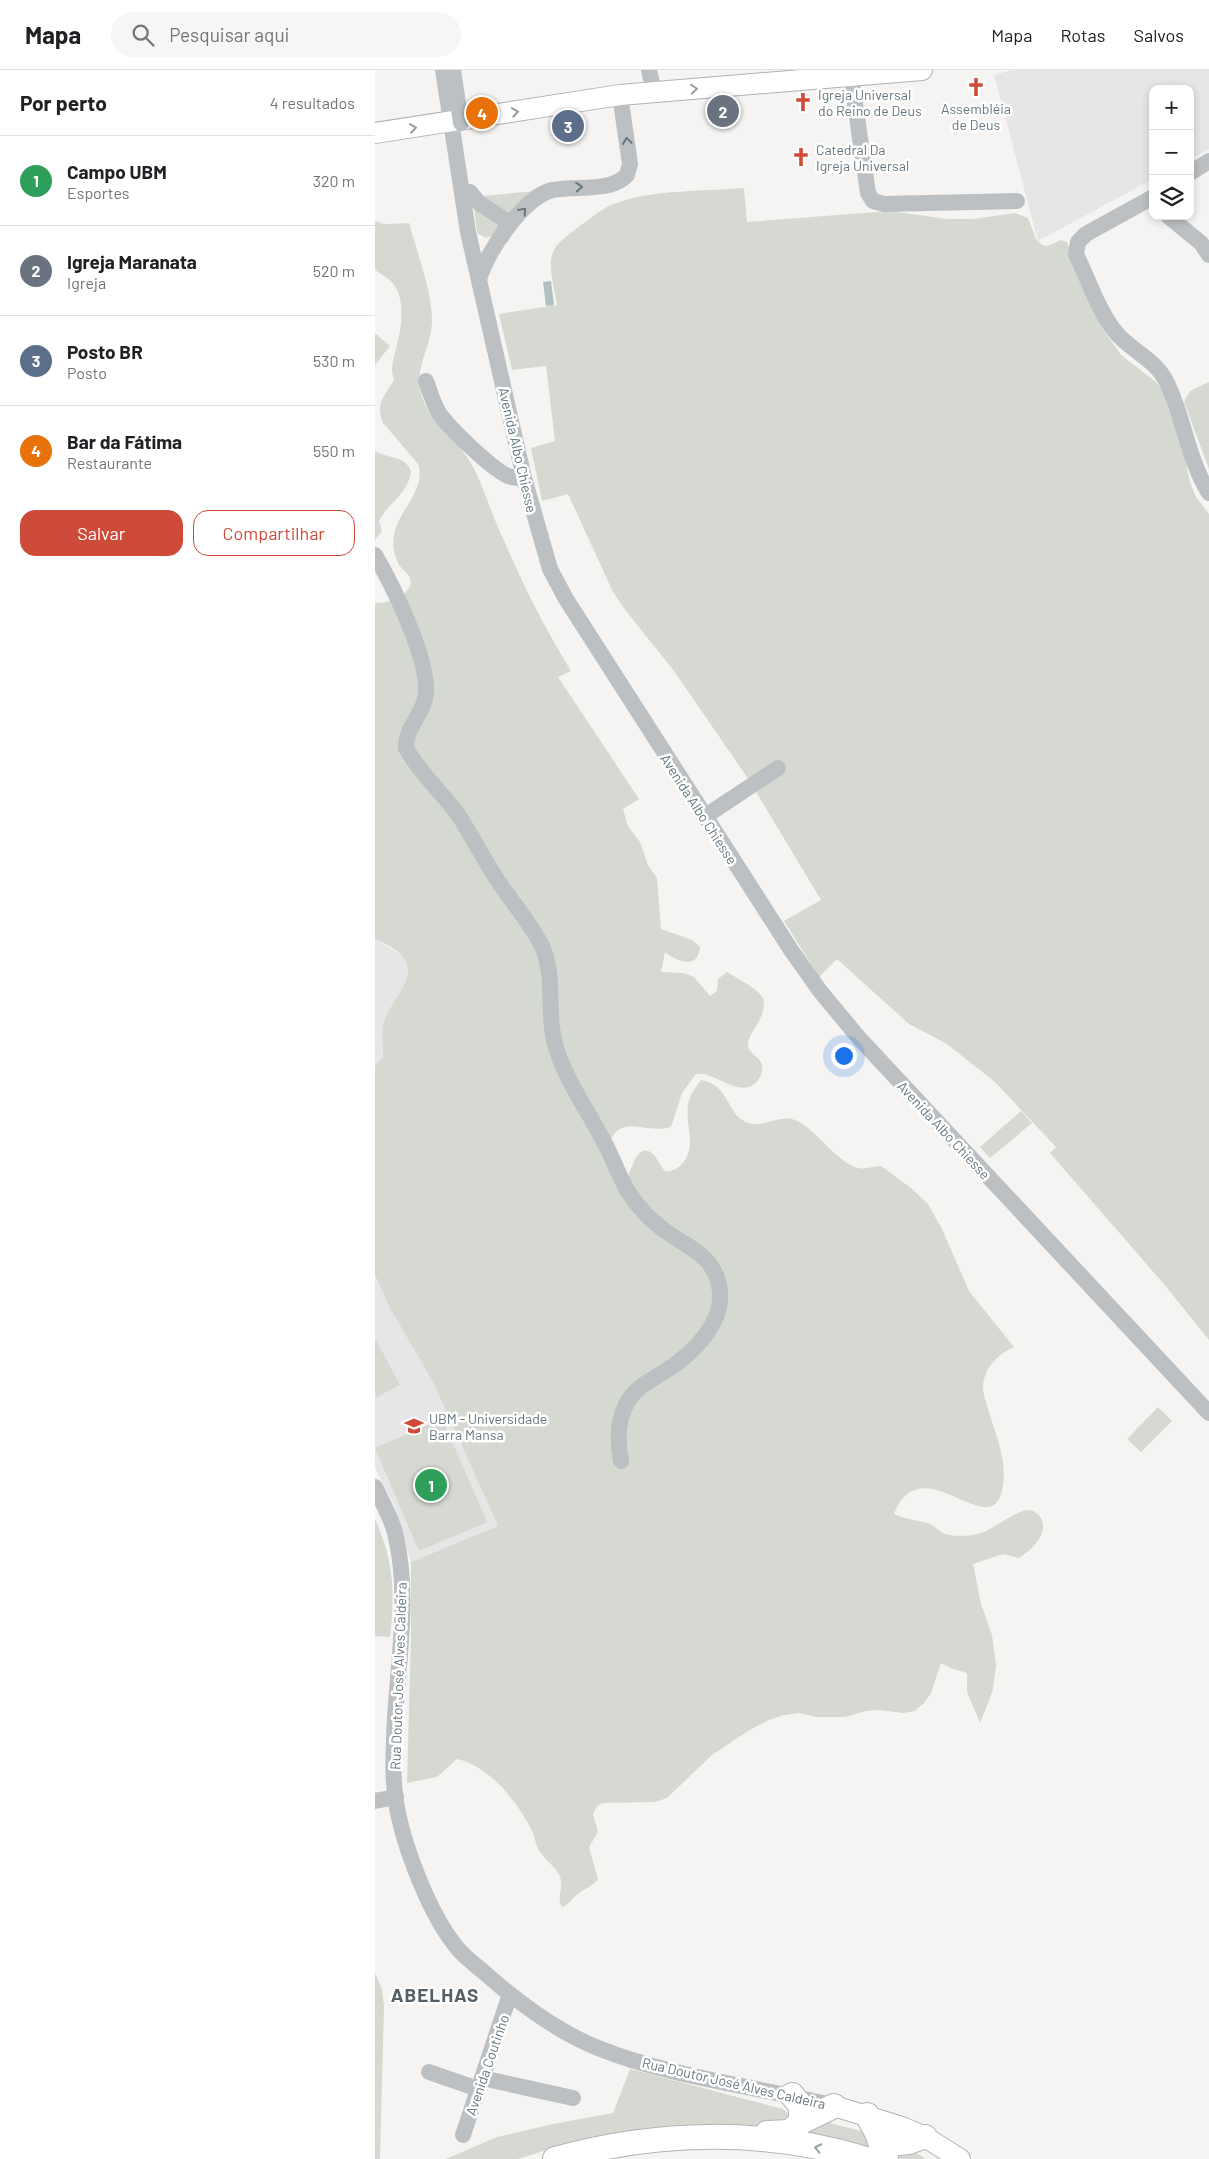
<!DOCTYPE html>
<html lang="pt">
<head>
<meta charset="utf-8">
<style>
  :root { --surface:#fff; --page:#f6f6f6; --text:#202124; --muted:#757577; --line:#e0e0e0; --accent:#ce4a39 }
  body { margin:0; font-family:Barlow,sans-serif; background:var(--page); color:var(--text) }
  .controls { position:absolute; right:15px; top:15px; display:grid; overflow:hidden; border-radius:10px; box-shadow:0 2px 8px #0003 }
  .controls button { width:45px; height:45px; display:grid; place-items:center; padding:0; border:0; border-bottom:1px solid var(--line); background:var(--surface); color:var(--text); font:25px sans-serif }
  .you { position:absolute; left:468px; top:985px; width:18px; height:18px; margin:-12px; border:4px solid #fff; border-radius:50%; background:#1a73e8; box-shadow:0 0 0 8px #1a73e833 }
  .badge { display:grid; place-items:center; width:32px; height:32px; border-radius:50%; background:var(--accent); color:#fff; font-size:16px; font-weight:700 }
  .pin { position:absolute; translate:-50% -50%; border:2px solid #fff; box-shadow:0 1px 5px #0006 }
  .list { margin:0; padding:0; list-style:none }
  h2 { display:flex; justify-content:space-between; align-items:center; height:65px; margin:0; padding:0 20px; font-size:21px }
  h2 small { font-size:16px; font-weight:400; color:var(--muted) }
  .list li { display:grid; grid-template-columns:32px 1fr auto; gap:15px; align-items:center; box-sizing:border-box; height:90px; padding:0 20px; border-top:1px solid var(--line) }
  .list b { display:block; font-size:19px; white-space:nowrap }
  .list p { margin:0; font-size:16px; white-space:nowrap; color:var(--muted) }
  .list em { font-size:16px; font-style:normal; color:var(--muted) }
  .actions { display:flex; gap:10px; padding:15px 20px }
  .actions a { flex:1; padding:11px 0; border:1px solid var(--accent); border-radius:15px; text-align:center; font-size:18px; color:var(--accent) }
  .actions .main { background:var(--accent); color:#fff }
  .icon { flex:none; width:28px; height:28px; fill:none; stroke:currentColor; stroke-width:2; stroke-linecap:round; stroke-linejoin:round }
  .map { position:relative; flex:none; width:834px; height:2089px; overflow:hidden }
  header { display:flex; align-items:center; gap:30px; box-sizing:border-box; height:70px; padding:0 25px; background:var(--surface); border-bottom:1px solid var(--line) }
  header strong { font-size:24px }
  nav { display:flex; gap:28px; margin-inline-start:auto; font-size:18px }
  .search { width:350px; height:45px; background:var(--page); display:flex; align-items:center; gap:12px; box-sizing:border-box; padding:0 18px; border-radius:28px; color:var(--muted); font-size:19px }
  main { display:flex }
  aside { flex:1; background:var(--surface) }
  .map>svg:first-child { display:block }
  .built { fill:#e5e6e5 }
  .green { fill:#d5d9d1 }
  .water { fill:#b3c0c2 }
  .lines { fill:none; stroke-linecap:round; stroke-linejoin:round }
  .major-casing { stroke:#aeb3b5; stroke-width:22 }
  .highway-casing { stroke:#b0b4b6; stroke-width:26 }
  .minor { stroke:#bcc0c3; stroke-width:16 }
  .major { stroke:#fff; stroke-width:20 }
  .highway { stroke:#fff; stroke-width:24 }
  .minor-bridge { stroke:#bcc0c3; stroke-width:16 }
  .oneway { stroke:#95a0a5 }
  .oneway2 { stroke:#67777f }
  .labels { text-anchor:middle; dominant-baseline:central; stroke-width:5; stroke-linejoin:round; paint-order:stroke }
  .poi-label { font-size:14px; fill:#67777f; stroke:#fff; text-anchor:start }
  .street-label { font-size:14px; fill:#67777f; stroke:#fff }
  .district-label { font-size:19px; font-weight:bold; letter-spacing:1px; fill:#546065; stroke:#fff }
</style>
</head>
<body>
<header>
<strong>Mapa</strong>
<div class="search"><svg class="icon" aria-label="search" viewBox="0 0 24 24"><circle cx="10" cy="10" r="6"/><path d="M15 15l6 6"/></svg>Pesquisar aqui</div>
<nav><a>Mapa</a><a>Rotas</a><a>Salvos</a></nav>
</header>
<main>
<aside>
<h2>Por perto<small>4 resultados</small></h2>
<ul class="list">
<li><span class="badge" style="background:#2e9e5b">1</span><div><b>Campo UBM</b><p>Esportes</p></div><em>320 m</em></li>
<li><span class="badge" style="background:#6b7280">2</span><div><b>Igreja Maranata</b><p>Igreja</p></div><em>520 m</em></li>
<li><span class="badge" style="background:#5c6f8a">3</span><div><b>Posto BR</b><p>Posto</p></div><em>530 m</em></li>
<li><span class="badge" style="background:#e8710a">4</span><div><b>Bar da Fátima</b><p>Restaurante</p></div><em>550 m</em></li>
</ul>
<div class="actions"><a class="main">Salvar</a><a>Compartilhar</a></div>
</aside>
<div class="map">
<svg width="834" height="2089" viewBox="0 0 834 2089">
  <rect width="100%" height="100%" fill="#f5f4f2"/>
  <g class="built">
    <path d="M 637,0 L 834,0 L 834,79 L 815,89 L 815,19 L 778,19 L 778,109 L 663,171 L 619,5 Z"/>
    <path d="M 0,869 L 29,886 L 33,892 L 34,899 L 29,916 L 10,948 L 8,988 L 0,995 Z"/>
    <path d="M 0,1205 L 15,1238 L 59,1314 L 123,1456 L 36,1492 L 19,1435 L 0,1398 Z"/>
  </g>
  <g class="green">
    <path d="M 369,118 L 372,152 L 515,141 L 572,149 L 598,149 L 640,143 L 653,148 L 661,169 L 667,175 L 672,176 L 686,170 L 692,172 L 730,262 L 746,285 L 780,311 L 787,320 L 807,376 L 815,412 L 821,427 L 834,444 L 834,1270 L 788,1213 L 675,1083 L 681,1077 L 620,1012 L 572,974 L 534,954 L 462,889 L 444,907 L 409,851 L 446,830 L 374,710 L 299,601 L 251,541 L 238,522 L 193,424 L 167,431 L 156,378 L 180,371 L 171,296 L 137,300 L 124,244 L 182,235 C 180,220 172,196 178,182 C 182,172 194,165 202,158 C 216,148 228,137 244,132 C 277,120 333,121 369,118 Z"/>
    <path d="M 161,121 L 135,150 L 107,126 Z"/>
    <path d="M 99,136 L 124,156 L 119,165 L 111,168 L 102,163 Z"/>
    <path d="M 0,151 L 9,154 L 34,153 C 42,182 58,224 57,253 C 56,277 39,299 46,323 C 53,352 79,365 94,390 C 108,413 115,441 127,466 C 147,513 169,557 196,601 L 183,607 L 264,729 L 248,739 L 253,756 L 265,772 L 273,795 L 282,808 L 286,859 L 317,870 L 325,877 C 323,901 301,891 290,882 L 286,902 L 308,903 L 319,907 L 335,926 L 342,921 L 343,909 L 352,902 C 361,908 385,919 388,929 C 393,948 371,964 373,976 C 377,989 392,987 386,1005 C 384,1010 380,1014 376,1016 C 358,1024 339,1001 321,1004 L 307,1023 L 296,1057 C 270,1065 247,1042 234,1073 L 252,1107 C 257,1100 263,1069 279,1085 C 283,1090 285,1096 290,1101 C 304,1103 315,1087 315,1073 C 315,1060 311,1048 313,1034 C 315,1025 320,1018 326,1010 C 354,1015 351,1041 369,1051 C 386,1061 405,1042 422,1051 C 443,1061 460,1091 483,1098 C 490,1100 498,1096 506,1096 L 536,1118 L 553,1134 L 567,1159 L 594,1221 L 639,1277 C 623,1284 609,1298 608,1317 C 608,1323 611,1332 613,1339 C 621,1366 635,1396 626,1424 C 612,1470 546,1376 519,1444 C 529,1449 541,1450 552,1453 C 559,1455 562,1460 568,1463 C 579,1468 603,1466 613,1460 C 623,1455 643,1440 654,1440 C 658,1440 661,1443 664,1445 C 677,1461 657,1480 644,1488 L 628,1484 L 598,1494 L 606,1534 L 617,1565 L 621,1595 L 618,1620 L 605,1653 L 592,1622 L 592,1603 L 578,1599 L 566,1593 L 556,1623 L 549,1633 L 540,1641 L 528,1643 L 505,1640 L 491,1641 L 470,1647 L 441,1647 L 425,1643 L 409,1645 L 394,1650 L 373,1661 L 337,1685 L 292,1728 L 280,1732 L 227,1733 L 222,1736 L 218,1744 L 223,1762 L 214,1777 L 223,1809 C 217,1817 210,1818 203,1824 C 197,1828 195,1834 187,1837 C 181,1827 189,1818 185,1807 C 181,1797 172,1792 166,1783 C 160,1776 160,1766 156,1759 C 142,1731 114,1696 82,1689 L 62,1707 L 32,1713 L 36,1567 L 36,1492 L 123,1456 L 59,1314 L 15,1238 L 0,1205 L 0,995 L 8,988 C 9,975 5,962 10,949 C 12,942 17,936 21,929 C 43,896 34,884 0,869 L 0,533 C 14,533 28,529 35,516 C 38,506 30,503 25,496 C 20,488 17,476 19,466 C 22,441 52,420 43,394 L 8,353 C 0,332 10,326 19,310 C 15,298 18,291 21,279 C 26,261 31,231 19,215 C 14,208 6,204 0,200 Z"/>
    <path d="M 0,263 L 15,276 L 0,295 Z"/>
    <path d="M 834,312 L 834,399 L 809,332 L 815,321 Z"/>
    <path d="M 0,381 C 13,389 30,385 36,401 C 34,423 13,433 4,451 L 7,461 L 0,470 Z"/>
    <path d="M 646,1041 L 657,1053 L 615,1088 L 605,1077 Z"/>
    <path d="M 0,1268 L 25,1315 L 0,1328 Z"/>
    <path d="M 783,1337 L 797,1351 L 766,1382 L 752,1369 Z"/>
    <path d="M 67,1349 L 112,1452 L 44,1481 L 0,1378 Z"/>
    <path d="M 0,1449 C 19,1492 20,1521 15,1567 L 0,1566 Z"/>
    <path d="M 0,1903 L 7,1919 L 9,1936 L 5,2089 L 0,2089 Z"/>
    <path d="M 255,1999 L 408,2039 L 416,2045 L 416,2056 L 175,2079 L 143,2089 L 71,2089 L 122,2067 L 178,2054 L 238,2043 Z"/>
    <path d="M 451,2052 L 493,2063 L 498,2080 L 433,2066 L 438,2058 Z"/>
    <path d="M 532,2078 L 548,2087 L 550,2089 L 516,2089 Z"/>
  </g>
  <path class="water" d="M 176,211 L 179,235 L 171,236 L 168,212 Z"/>
  <g class="lines">
    <g class="major-casing">
      <g id="major">
        <path d="M 0,63 L 245,25 L 547,0"/>
        <path d="M 459,2036 L 527,2057 L 550,2067 L 585,2089"/>
      </g>
    </g>
    <g class="highway-casing">
      <g id="highway">
        <path d="M 417,2025 L 426,2036 L 426,2052"/>
        <path d="M 492,2045 L 502,2063 L 511,2089"/>
        <path d="M 392,2063 L 415,2062 L 426,2052 L 459,2036"/>
        <path d="M 509,2087 C 509,2071 523,2074 534,2072 C 539,2070 544,2068 550,2067"/>
        <path d="M 180,2089 C 281,2061 390,2058 491,2089"/>
      </g>
    </g>
    <g class="minor">
      <path d="M 68,0 L 93,162 L 149,408 L 175,499 L 191,529 L 416,880 L 445,921 L 484,968 L 834,1343"/>
      <path d="M 274,0 L 279,22"/>
      <path d="M 476,6 L 493,123 L 498,131 L 509,134 L 642,131"/>
      <path d="M 815,103 L 834,91"/>
      <path d="M 95,122 L 104,133 L 130,150 L 131,156 L 127,166"/>
      <path d="M 778,127 L 711,164 L 703,172 L 701,184 C 714,211 724,243 743,265 C 759,282 782,291 792,313 C 809,348 813,390 834,423"/>
      <path d="M 793,146 L 826,173 L 834,185"/>
      <path d="M 104,210 C 110,184 150,125 178,120 C 201,115 235,123 252,105 L 255,94 L 245,25"/>
      <path d="M 51,311 C 55,322 58,333 64,343 C 74,358 117,399 133,406 C 138,408 143,408 149,408"/>
      <path d="M 0,485 C 17,514 58,596 50,629 C 46,646 30,659 31,678 C 45,704 67,722 84,746 C 97,766 108,788 121,808 C 136,831 155,852 167,876 C 181,907 171,942 180,974 C 189,1008 212,1039 228,1070 C 237,1086 243,1104 252,1120 C 262,1136 275,1150 290,1161 C 315,1178 342,1187 345,1222 C 348,1254 317,1284 292,1300 C 279,1309 264,1315 255,1328 C 242,1347 242,1370 246,1391"/>
      <path d="M 329,747 L 403,698"/>
      <path d="M 0,1417 C 7,1432 16,1447 20,1463 C 37,1531 20,1604 19,1673 C 18,1692 18,1713 21,1732 C 28,1775 55,1847 84,1880 C 92,1889 102,1896 111,1904 C 145,1934 181,1961 223,1978 C 298,2008 381,2016 459,2036"/>
      <path d="M 0,1731 L 21,1727"/>
      <path d="M 54,2002 L 103,2019"/>
      <path d="M 107,2008 L 198,2028"/>
      <path d="M 88,2065 L 135,1924"/>
    </g>
    <use href="#major" class="major"/>
    <use href="#highway" class="highway"/>
    <path class="minor-bridge" d="M 78,0 L 86,53"/>
  </g>
  <defs><path id="oneway-chevron" d="M-2-3.5L2.5 0L-2 3.5" fill="none" stroke-width="1.6" stroke-linecap="round" stroke-linejoin="round" transform="scale(1.25)"/></defs>
  <g class="oneway">
    <use href="#oneway-chevron" transform="translate(319 19) rotate(-5)"/>
    <use href="#oneway-chevron" transform="translate(140 42) rotate(-9)"/>
    <use href="#oneway-chevron" transform="translate(38 58) rotate(-8)"/>
    <use href="#oneway-chevron" transform="translate(443 2078) rotate(-168)"/>
  </g>
  <g class="oneway2">
    <use href="#oneway-chevron" transform="translate(252 71) rotate(-98)"/>
    <use href="#oneway-chevron" transform="translate(204 117) rotate(-4)"/>
    <use href="#oneway-chevron" transform="translate(148 141) rotate(-49)"/>
  </g>
  <defs>
    <g id="church-bare" transform="scale(1.5)"><path d="M-1.2-6h2.4v3.5h3.3v2.4h-3.3V6h-2.4V-.1h-3.3v-2.4h3.3Z" fill="#ce4a39" stroke="#fff" stroke-width="2.5" paint-order="stroke"/></g>
    <g id="university-bare" transform="scale(1.5)"><path d="M0-5L7-2L0 1L-7-2ZM-4 1L0 2.5L4 1V4Q0 6-4 4Z" fill="#ce4a39" stroke="#fff" stroke-width="2.5" paint-order="stroke"/></g>
  </defs>
  <g fill-rule="evenodd">
    <use href="#church-bare" x="601" y="17"/>
    <use href="#church-bare" x="428" y="32"/>
    <use href="#church-bare" x="426" y="87"/>
    <use href="#university-bare" x="39" y="1356"/>
  </g>
  <g class="labels">
    <g class="poi-label">
      <text x="443" y="24">Igreja Universal<tspan x="443" dy="16">do Reino de Deus</tspan></text>
      <text x="601" y="38" text-anchor="middle">Assembléia<tspan x="601" dy="16">de Deus</tspan></text>
      <text x="441" y="79">Catedral Da<tspan x="441" dy="16">Igreja Universal</tspan></text>
      <text x="54" y="1348">UBM - Universidade<tspan x="54" dy="16">Barra Mansa</tspan></text>
    </g>
    <g class="street-label">
      <text transform="translate(143 380) rotate(77)">Avenida Albo Chiesse</text>
      <text transform="translate(324 739) rotate(57)">Avenida Albo Chiesse</text>
      <text transform="translate(569 1060) rotate(47)">Avenida Albo Chiesse</text>
      <text transform="translate(23 1606) rotate(-88)">Rua Doutor José Alves Caldeira</text>
      <text transform="translate(112 1995) rotate(-71)">Avenida Coutinho</text>
      <text transform="translate(359 2013) rotate(13)">Rua Doutor José Alves Caldeira</text>
    </g>
    <g class="district-label">
      <text x="60" y="1924">ABELHAS</text>
    </g>
  </g>
</svg>
<div class="controls">
<button>+</button>
<button>−</button>
<button><svg class="icon" aria-label="layers" viewBox="0 0 24 24"><path d="M12 4l9 5-9 5-9-5zM3 14l9 5 9-5"/></svg></button>
</div>
<div class="you"></div>
<div class="pin badge" style="left:56px;top:1415px;background:#2e9e5b">1</div>
<div class="pin badge" style="left:348px;top:41px;background:#6b7280">2</div>
<div class="pin badge" style="left:193px;top:56px;background:#5c6f8a">3</div>
<div class="pin badge" style="left:107px;top:43px;background:#e8710a">4</div>
</div>
</main>
</body>
</html>
